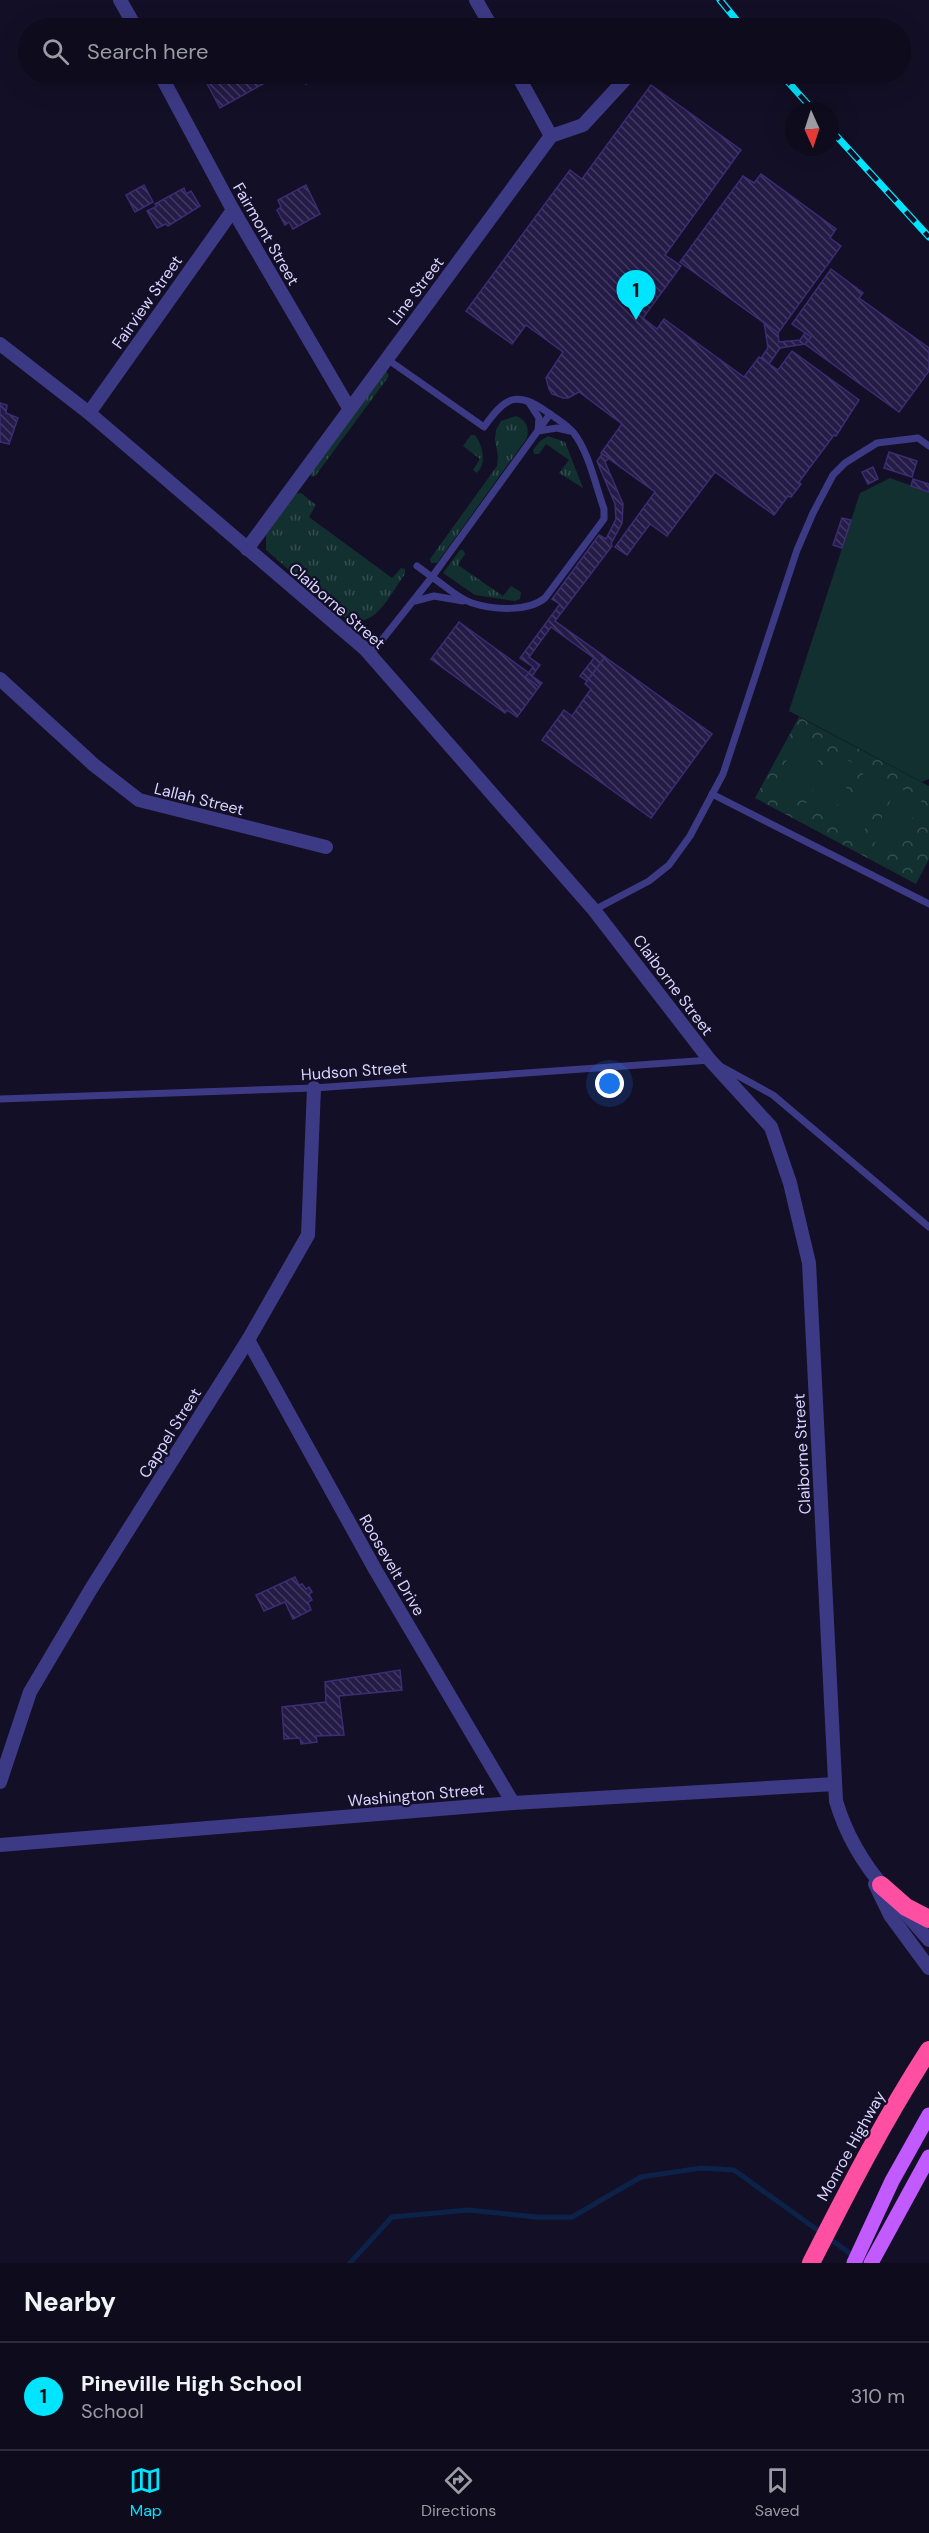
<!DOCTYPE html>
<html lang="en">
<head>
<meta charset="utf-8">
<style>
  :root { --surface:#0e0b1c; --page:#1c1929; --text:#f1f3f6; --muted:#9b9ba3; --line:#2e2b3b; --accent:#00e5ff }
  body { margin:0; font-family:"DM Sans",sans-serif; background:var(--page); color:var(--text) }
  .compass { position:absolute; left:785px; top:102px; width:54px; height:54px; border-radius:50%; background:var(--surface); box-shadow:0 6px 24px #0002; rotate:177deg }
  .you { position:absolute; left:610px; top:1084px; width:21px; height:21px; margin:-15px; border:4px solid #fff; border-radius:50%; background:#1a73e8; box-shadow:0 0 0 9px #1a73e833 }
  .badge { display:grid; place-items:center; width:39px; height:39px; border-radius:50%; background:var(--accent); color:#111; font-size:20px; font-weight:700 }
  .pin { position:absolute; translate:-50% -50px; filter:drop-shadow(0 2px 3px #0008) }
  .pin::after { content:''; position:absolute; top:32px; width:21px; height:18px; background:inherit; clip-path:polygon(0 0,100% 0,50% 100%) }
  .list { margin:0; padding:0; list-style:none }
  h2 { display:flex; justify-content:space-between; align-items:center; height:78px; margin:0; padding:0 24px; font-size:26px }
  h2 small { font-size:20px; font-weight:400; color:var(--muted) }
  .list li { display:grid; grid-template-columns:39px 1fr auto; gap:18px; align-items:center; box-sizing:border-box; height:108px; padding:0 24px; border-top:2px solid var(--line) }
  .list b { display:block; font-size:22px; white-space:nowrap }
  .list p { margin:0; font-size:20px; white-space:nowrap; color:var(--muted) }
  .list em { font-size:20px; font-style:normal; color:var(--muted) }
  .icon { flex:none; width:33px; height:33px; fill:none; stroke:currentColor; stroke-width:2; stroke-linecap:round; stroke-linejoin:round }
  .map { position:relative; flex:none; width:929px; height:2263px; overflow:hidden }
  .search { position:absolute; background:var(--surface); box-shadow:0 6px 24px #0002; left:18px; right:18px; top:18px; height:66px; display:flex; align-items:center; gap:15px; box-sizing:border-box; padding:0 21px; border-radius:33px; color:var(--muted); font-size:22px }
  .sheet { height:186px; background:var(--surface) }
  nav { display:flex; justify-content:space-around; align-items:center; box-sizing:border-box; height:84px; border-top:2px solid var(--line); background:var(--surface); font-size:16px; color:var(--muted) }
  nav a { display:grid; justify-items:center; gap:3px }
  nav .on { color:var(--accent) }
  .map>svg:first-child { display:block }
  .grass { fill:url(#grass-tufts) }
  .park { fill:url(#park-crowns) }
  .pitch { fill:#12302f }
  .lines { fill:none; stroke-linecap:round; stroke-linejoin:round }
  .stream { stroke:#0c2248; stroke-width:5 }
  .building { fill:url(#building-back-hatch); stroke:#3b2d73; stroke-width:1.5 }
  .lane { stroke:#3d3a85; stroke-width:7 }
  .street { stroke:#3d3a85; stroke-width:14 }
  .primary { stroke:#c25bff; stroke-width:15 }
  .highway { stroke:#ff4fa3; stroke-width:18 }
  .rail-casing { stroke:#00e5ff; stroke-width:7 }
  .rail { stroke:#130f26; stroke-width:4.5; stroke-dasharray:14; stroke-linecap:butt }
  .labels { text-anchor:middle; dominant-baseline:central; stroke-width:4.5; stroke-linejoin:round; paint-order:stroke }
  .street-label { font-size:16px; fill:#d9d4ff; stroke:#130f26 }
</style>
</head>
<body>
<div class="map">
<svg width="929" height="2263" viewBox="0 0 929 2263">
  <defs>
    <pattern id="grass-tufts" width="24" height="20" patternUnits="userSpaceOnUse" patternTransform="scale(1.5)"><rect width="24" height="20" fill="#12302f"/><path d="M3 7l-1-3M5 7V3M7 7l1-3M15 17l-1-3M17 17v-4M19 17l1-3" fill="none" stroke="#344d4e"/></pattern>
    <pattern id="park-crowns" width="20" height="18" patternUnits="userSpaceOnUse" patternTransform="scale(1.5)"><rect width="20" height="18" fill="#12302f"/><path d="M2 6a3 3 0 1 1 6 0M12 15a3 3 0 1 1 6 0" fill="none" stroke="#344d4e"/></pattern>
    <pattern id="building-back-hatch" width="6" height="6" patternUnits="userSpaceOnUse" patternTransform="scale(1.5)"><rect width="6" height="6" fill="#241b47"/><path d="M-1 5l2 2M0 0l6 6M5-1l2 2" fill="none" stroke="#433b63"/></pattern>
  </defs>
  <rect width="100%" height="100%" fill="#130f26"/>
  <g class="grass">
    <path d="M 386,371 L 389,376 L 316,475 L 312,477 L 310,473 Z"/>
    <path d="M 516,416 C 527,420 529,428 527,438 L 437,563 L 431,563 L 430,559 L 497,466 L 498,457 L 495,439 L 496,430 L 501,421 Z"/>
    <path d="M 471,435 L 475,435 C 483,446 487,463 477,473 L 473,470 L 480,459 L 463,446 Z"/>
    <path d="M 548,436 L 565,442 L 583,488 L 559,473 L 569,460 L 546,444 L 539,454 L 534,454 L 533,450 L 540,441 Z"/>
    <path d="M 301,493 L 316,505 L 309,517 L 392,578 L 401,568 L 405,569 L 405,574 C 390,594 375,631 346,619 L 266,550 L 266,532 L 294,494 Z"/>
    <path d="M 460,550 L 463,550 L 465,554 L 458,565 L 503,596 L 511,586 L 521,592 L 520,599 L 515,601 L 475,595 L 443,573 Z"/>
  </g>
  <path class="park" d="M 799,717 L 929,786 L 929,859 L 916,884 L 755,798 Z"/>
  <g class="pitch">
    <path d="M 890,478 L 929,492 L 929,779 L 922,782 L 789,711 L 860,493 Z"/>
    <path d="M 800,735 L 825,748 L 797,801 L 772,788 Z"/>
    <path d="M 833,752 L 858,766 L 830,818 L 805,805 Z"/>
    <path d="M 865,770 L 890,783 L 861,836 L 837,823 Z"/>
    <path d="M 898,787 L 922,800 L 894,852 L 870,840 Z"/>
  </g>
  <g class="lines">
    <path class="stream" d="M 350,2263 L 392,2217 L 468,2210 L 536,2217 L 572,2217 L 641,2177 L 701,2168 L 734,2170 L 855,2257"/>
  </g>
  <g class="building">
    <path d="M 202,74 L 266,74 L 270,80 L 220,108 Z"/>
    <path d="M 299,74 L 323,74 L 306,84 Z"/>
    <path d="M 651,85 L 741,150 L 665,255 L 681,266 L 643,318 L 657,329 L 664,319 L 744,377 L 759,357 L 778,370 L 792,351 L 859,400 L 836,436 L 834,435 L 799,482 L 801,484 L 791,497 L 788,496 L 774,515 L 715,472 L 667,536 L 650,524 L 627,555 L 615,547 L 655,492 L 601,453 L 622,424 L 579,392 L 568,398 L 563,398 L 552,394 L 549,389 L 546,378 L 563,352 L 526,325 L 512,344 L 466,311 L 570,170 L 582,179 Z"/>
    <path d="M 761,174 L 836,229 L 830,238 L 841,246 L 778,333 L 680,262 L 743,176 L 754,183 Z"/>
    <path d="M 144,185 L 153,202 L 135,212 L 126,195 Z"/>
    <path d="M 306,185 L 320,214 L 293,229 L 289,222 L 285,225 L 277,210 L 281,207 L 278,200 Z"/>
    <path d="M 184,188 L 186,194 L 191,191 L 200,206 L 168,226 L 166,224 L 157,228 L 147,211 L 157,206 L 155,204 Z"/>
    <path d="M 831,269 L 863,293 L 859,298 L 929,348 L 929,371 L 899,412 L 805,344 L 811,337 L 792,324 Z"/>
    <path d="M 764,322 L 778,333 L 779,342 L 800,340 L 805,333 L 811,337 L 805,344 L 780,348 L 769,364 L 761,358 L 768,348 Z"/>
    <path d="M 0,403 L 7,405 L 6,413 L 18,418 L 9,444 L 0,442 Z"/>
    <path d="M 889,452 L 917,461 L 912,477 L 884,468 Z"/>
    <path d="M 602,454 L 609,458 L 605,462 L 623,504 L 622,523 L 611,544 L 612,546 L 555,621 L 605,657 L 587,681 L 580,676 L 594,658 L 551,627 L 529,657 L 540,665 L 532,676 L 542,683 L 539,687 L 525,677 L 533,667 L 520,658 L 560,604 L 552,599 L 599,535 L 606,539 L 616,519 L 615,504 L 597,461 Z"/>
    <path d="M 873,467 L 878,479 L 868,484 L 862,472 Z"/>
    <path d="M 913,479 L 929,484 L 929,492 L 911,486 Z"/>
    <path d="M 842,518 L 851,520 L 842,548 L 833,545 Z"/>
    <path d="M 459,622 L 529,673 L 525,677 L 539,687 L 517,717 L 507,710 L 505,713 L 431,659 Z"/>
    <path d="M 605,657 L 712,734 L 651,818 L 542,740 L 564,710 L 572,716 L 591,689 L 585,684 Z"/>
    <path d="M 295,1577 L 299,1585 L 302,1584 L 306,1589 L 309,1587 L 312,1592 L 309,1594 L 312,1600 L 308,1602 L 311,1610 L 293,1619 L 285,1602 L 264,1611 L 256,1595 Z"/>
    <path d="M 400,1670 L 402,1690 L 339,1696 L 344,1735 L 316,1736 L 317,1742 L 301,1744 L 300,1738 L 284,1739 L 282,1707 L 326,1702 L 325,1682 Z"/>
  </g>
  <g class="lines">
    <g class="lane">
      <path d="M 530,404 L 539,418 L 538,431 L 557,428 L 570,431"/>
      <path d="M 417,566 L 432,577 L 550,414"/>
      <path d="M 415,601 L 434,596 L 463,601"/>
      <path d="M 370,655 L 432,577 C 444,585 459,599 472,603 C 494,610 528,612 545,598 L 604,519 L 604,509 C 595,484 589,452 573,432 C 566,424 556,418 547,412 C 516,390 505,397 484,427 L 387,359"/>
      <path d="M 712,794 L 929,904"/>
      <path d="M 594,910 L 649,881 L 669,865 L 690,836 L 723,774 L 797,550 L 813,513 L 833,475 L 845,463 L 877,443 L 918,438 L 929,446"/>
      <path d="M 722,1067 L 773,1095 L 929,1227"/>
      <path d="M 0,1099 L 314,1088 L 710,1060"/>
    </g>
    <g class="street">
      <path d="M 120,0 L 136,28"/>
      <path d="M 476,0 L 492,28"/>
      <path d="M 160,74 L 233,210 L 349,408"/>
      <path d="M 517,74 L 551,136"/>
      <path d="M 0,344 L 89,413 L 365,649 L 594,910 L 709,1059 L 771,1127 L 790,1183 L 809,1263 L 836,1801 C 846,1835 863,1864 887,1891"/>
      <path d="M 89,413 L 233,210"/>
      <path d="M 247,549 L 551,136 L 583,125 L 630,74"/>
      <path d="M 0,679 L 94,765 L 139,800 L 326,847"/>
      <path d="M 248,1340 L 376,1571 L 513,1803"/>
      <path d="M 0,1782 L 30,1692 L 91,1589 L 248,1340 L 308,1235 L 314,1088"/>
      <path d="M 0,1845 L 513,1803 L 835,1784"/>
      <path d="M 875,1884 L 890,1915 L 929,1968"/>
      <path d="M 901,1908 L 929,1940"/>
    </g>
    <g class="primary">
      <path d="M 854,2263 L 892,2181 L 929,2115"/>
      <path d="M 871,2263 L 929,2157"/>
    </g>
    <g class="highway">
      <path d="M 881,1885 L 906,1907 L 929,1919"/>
      <path d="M 811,2263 C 848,2190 885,2118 929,2050"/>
    </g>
    <g class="rail-casing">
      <g id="rail">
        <path d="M 720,0 L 743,28"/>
        <path d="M 781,74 L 814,111"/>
        <path d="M 830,129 L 929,237"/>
      </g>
    </g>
    <use href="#rail" class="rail"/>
  </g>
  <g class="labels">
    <g class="street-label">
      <text transform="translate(266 234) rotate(60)">Fairmont Street</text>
      <text transform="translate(416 291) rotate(-53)">Line Street</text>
      <text transform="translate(147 302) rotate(-55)">Fairview Street</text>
      <text transform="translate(337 606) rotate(41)">Claiborne Street</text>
      <text transform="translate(199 799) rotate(14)">Lallah Street</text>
      <text transform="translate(673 985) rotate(53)">Claiborne Street</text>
      <text transform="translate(354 1071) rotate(-4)">Hudson Street</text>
      <text transform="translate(170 1433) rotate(-58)">Cappel Street</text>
      <text transform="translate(802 1454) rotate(-93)">Claiborne Street</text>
      <text transform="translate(392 1565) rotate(60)">Roosevelt Drive</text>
      <text transform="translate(416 1795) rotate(-5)">Washington Street</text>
      <text transform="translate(851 2146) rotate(-61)">Monroe Highway</text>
    </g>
  </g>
</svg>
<svg class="compass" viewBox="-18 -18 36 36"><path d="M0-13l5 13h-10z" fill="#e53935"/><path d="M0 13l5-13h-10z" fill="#9b9ba3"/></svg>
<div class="you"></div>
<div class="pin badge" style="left:636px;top:320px">1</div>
<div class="search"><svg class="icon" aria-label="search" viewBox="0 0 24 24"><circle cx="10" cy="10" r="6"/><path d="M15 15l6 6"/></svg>Search here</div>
</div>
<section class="sheet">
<h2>Nearby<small></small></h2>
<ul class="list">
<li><span class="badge">1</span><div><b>Pineville High School</b><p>School</p></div><em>310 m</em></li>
</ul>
</section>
<nav>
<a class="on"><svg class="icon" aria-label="map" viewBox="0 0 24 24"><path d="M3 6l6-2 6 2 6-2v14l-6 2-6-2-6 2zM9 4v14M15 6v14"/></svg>Map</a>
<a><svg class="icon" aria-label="directions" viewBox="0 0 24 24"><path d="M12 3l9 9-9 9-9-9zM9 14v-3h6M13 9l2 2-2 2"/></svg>Directions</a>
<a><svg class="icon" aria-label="saved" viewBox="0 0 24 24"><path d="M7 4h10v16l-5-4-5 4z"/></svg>Saved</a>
</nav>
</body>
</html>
